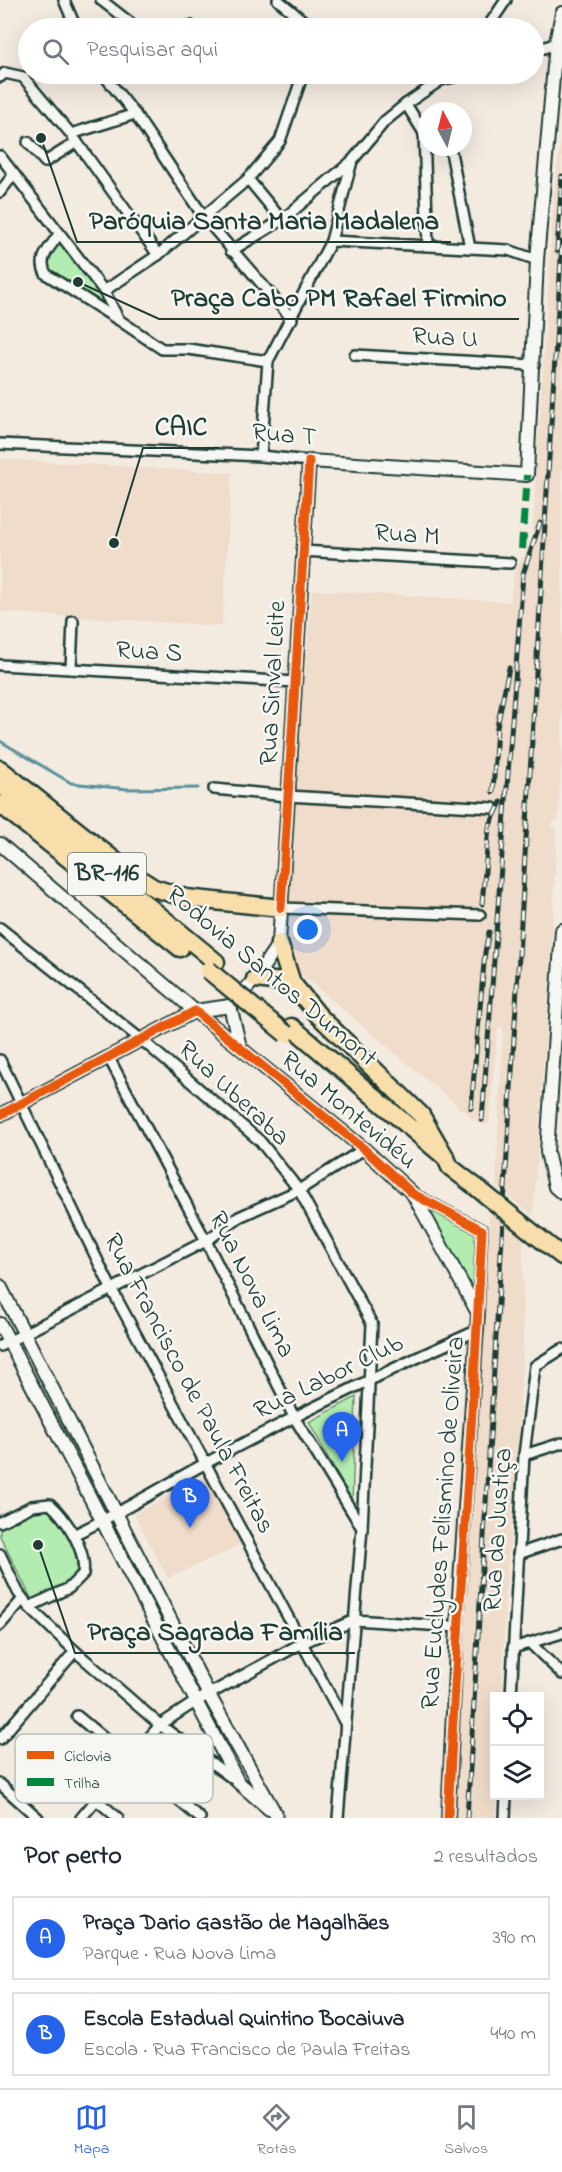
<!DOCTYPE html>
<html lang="pt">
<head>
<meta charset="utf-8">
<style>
  :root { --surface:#fff; --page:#f2f2f3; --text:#1f2937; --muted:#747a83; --line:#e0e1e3; --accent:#2563eb }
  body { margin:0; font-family:"Indie Flower",sans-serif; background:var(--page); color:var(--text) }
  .controls { position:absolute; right:18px; bottom:18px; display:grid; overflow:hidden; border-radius:0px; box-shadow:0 6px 24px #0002 }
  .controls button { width:54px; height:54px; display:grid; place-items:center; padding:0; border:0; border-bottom:2px solid var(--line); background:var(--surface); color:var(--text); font:30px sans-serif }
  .compass { position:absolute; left:418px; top:102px; width:54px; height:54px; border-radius:50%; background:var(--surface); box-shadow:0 6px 24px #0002; rotate:353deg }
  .you { position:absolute; left:308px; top:930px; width:21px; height:21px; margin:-15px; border:4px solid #fff; border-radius:50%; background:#1a73e8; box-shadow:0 0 0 9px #1a73e833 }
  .badge { display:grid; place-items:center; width:39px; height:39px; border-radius:50%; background:var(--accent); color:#fff; font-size:20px; font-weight:700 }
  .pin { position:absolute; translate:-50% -50px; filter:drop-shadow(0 2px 3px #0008) }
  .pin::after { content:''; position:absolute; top:32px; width:21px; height:18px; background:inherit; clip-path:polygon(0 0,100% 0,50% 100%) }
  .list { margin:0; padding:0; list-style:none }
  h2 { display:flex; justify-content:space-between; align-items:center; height:78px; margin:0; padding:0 24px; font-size:26px }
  h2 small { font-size:20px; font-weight:400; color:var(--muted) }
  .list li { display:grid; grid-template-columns:39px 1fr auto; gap:18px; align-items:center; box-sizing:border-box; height:84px; margin:0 12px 12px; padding:0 12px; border:2px solid var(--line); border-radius:0px }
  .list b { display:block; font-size:22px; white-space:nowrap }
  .list p { margin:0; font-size:20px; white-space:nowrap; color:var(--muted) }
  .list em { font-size:20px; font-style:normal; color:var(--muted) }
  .icon { flex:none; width:33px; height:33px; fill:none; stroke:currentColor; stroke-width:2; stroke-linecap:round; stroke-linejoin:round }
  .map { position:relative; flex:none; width:562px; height:1818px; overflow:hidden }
  .search { position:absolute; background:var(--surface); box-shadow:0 6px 24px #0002; left:18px; right:18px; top:18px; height:66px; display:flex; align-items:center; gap:15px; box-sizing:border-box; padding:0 21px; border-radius:33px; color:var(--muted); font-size:22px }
  .sheet { height:270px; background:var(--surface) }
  nav { display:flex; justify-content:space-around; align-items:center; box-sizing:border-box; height:84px; border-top:2px solid var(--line); background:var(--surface); font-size:16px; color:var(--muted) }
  nav a { display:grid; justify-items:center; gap:3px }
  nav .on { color:var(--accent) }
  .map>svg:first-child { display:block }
  .built { fill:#efdcca }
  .green { fill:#b2ecb0; stroke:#689472; stroke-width:1.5 }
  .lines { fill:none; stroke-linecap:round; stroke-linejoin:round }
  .stream { stroke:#5a929c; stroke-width:3 }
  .street-casing { stroke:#1f3d34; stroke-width:14 }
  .secondary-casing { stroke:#1f3d34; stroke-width:16 }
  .highway-casing { stroke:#1f3d34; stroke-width:21 }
  .street { stroke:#f6f6f2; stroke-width:9 }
  .secondary { stroke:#f6f6f2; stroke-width:12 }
  .highway { stroke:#f8deab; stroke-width:16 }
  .rail-casing { stroke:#1f3d34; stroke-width:5 }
  .rail { stroke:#f6f6f2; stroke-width:3; stroke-dasharray:9; stroke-linecap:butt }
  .highway-bridge-casing { stroke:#1f3d34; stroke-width:21; stroke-linecap:butt }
  .highway-bridge { stroke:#f8deab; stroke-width:16 }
  .quiet { stroke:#00873e; stroke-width:8; stroke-dasharray:15 8; stroke-linecap:butt }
  .cycleway-casing { stroke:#f6f6f2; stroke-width:13 }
  .cycleway { stroke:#e8590c; stroke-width:9 }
  .labels { text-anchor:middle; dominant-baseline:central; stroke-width:5; stroke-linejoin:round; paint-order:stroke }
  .shield { fill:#f6f6f2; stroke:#60746d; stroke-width:1.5 }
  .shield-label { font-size:24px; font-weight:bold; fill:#1f3d34 }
  .street-label { font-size:26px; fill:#1f3d34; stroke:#f6f6f2 }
  .key { fill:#f6f6f2; stroke:#b6beb9; stroke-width:1.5 }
  .key-label { font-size:16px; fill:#1f3d34 }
  .leader { fill:none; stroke:#1f3d34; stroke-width:2 }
  .callout-dot { fill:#1f3d34; stroke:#f6f6f2; stroke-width:2 }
  .callout-label { font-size:27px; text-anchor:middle; font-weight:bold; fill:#1f3d34; stroke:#f6f6f2; stroke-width:5; stroke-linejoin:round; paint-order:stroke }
</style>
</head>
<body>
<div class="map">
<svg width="562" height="1818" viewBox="0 0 562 1818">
  <rect width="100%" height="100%" fill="#f3eae0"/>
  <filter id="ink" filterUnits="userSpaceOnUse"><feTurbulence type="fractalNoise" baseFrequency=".0167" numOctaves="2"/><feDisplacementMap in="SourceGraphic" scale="12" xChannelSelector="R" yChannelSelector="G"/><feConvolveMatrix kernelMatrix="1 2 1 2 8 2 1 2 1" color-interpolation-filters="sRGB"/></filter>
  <g filter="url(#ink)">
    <g class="built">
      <path d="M 562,131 L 562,756 L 558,816 L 558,821 L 553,822 L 552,828 L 557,829 L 551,954 L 533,1216 L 496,1186 L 503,1027 L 498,1027 L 489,1124 L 479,1124 L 292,966 L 283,943 L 312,590 L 510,602 L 514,572 L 532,541 L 554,194 Z"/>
      <path d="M 0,459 L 232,473 L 222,626 L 0,612 Z"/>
      <path d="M 490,1208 L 523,1235 L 523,1339 L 518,1448 L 505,1598 L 502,1696 L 494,1696 L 495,1818 L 453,1818 Z"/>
      <path d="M 209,1476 L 247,1542 L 168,1578 L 134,1514 Z"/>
    </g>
    <g class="green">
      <path d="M 58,238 L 102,291 L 116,316 L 43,267 Z"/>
      <path d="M 421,1201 L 478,1231 L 475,1300 Z"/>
      <path d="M 356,1397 L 352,1502 L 309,1422 Z"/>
      <path d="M 38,1507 L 53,1512 C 64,1532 85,1556 74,1579 L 32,1600 L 0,1536 L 0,1528 Z"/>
    </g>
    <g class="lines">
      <path class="stream" d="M 0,741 L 71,783 L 127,789 L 198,788"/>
      <g class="street-casing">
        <g id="street">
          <path d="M 64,0 L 76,28"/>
          <path d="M 101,0 L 137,28"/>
          <path d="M 278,0 L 312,28"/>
          <path d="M 177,28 L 191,26"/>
          <path d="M 487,28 L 506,0"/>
          <path d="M 534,52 L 556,43"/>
          <path d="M 103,74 L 135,114 L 203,216 L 292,319"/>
          <path d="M 0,77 L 5,73 L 23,77 L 71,134 L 158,255"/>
          <path d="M 406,104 L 424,133 L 428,246"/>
          <path d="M 71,134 L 135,114"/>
          <path d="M 28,142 L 45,162 L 77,142"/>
          <path d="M 450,147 L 470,248"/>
          <path d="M 0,156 L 104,291 L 119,320 L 162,349 L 188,349 L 268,361"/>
          <path d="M 248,179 L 282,220"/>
          <path d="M 0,192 L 14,174"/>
          <path d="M 59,234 C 50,248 37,258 46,274 L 117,319"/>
          <path d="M 331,241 L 508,250 L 537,260"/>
          <path d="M 231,251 L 282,220 L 352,161 L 385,121 L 406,104 L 441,80 L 467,74"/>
          <path d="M 104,291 L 158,255 L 248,179 L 280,141 L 303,74"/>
          <path d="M 355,355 L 534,365"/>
          <path d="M 0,444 L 261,456 L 309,461"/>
          <path d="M 261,456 L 268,361 L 331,241 L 352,161"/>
          <path d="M 302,551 L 510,563"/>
          <path d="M 0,665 L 296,682"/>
          <path d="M 71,669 L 73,621"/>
          <path d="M 214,789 L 288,796 L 493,808"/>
          <path d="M 281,908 L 480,915"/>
          <path d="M 0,928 L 143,1041 L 260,1141 L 299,1190 L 372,1324 L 362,1528 L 338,1818"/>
          <path d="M 109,1058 L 206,1241 L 294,1417 L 362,1528"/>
          <path d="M 0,1060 L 111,1288 L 345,1723"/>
          <path d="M 413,1194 L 482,1230 L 478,1313"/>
          <path d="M 0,1346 L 206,1241 L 239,1217 L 299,1190 L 364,1149"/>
          <path d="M 524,1455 L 562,1443"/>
          <path d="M 0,1522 L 32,1506 L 50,1504 C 67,1519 87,1551 83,1574 L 69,1588 L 29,1607"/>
          <path d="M 73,1535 C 119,1514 162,1487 206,1463 C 296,1415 386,1371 478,1330"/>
          <path d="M 0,1554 L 18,1592 L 29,1607 L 75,1651 L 160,1725 L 236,1781"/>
          <path d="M 518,1554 L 562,1539"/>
          <path d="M 0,1625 L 23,1599"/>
          <path d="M 530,1643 L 562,1674"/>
          <path d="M 513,1648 L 562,1633"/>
          <path d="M 511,1696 L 524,1455 L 535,1366 L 562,1349"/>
          <path d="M 77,1716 L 200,1818"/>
          <path d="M 0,1739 L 75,1651"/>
          <path d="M 42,1754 L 118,1818"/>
          <path d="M 0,1784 L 38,1818"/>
          <path d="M 81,1818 L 160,1725 L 195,1702 L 302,1643 L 355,1620 L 457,1627"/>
          <path d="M 505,1818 L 506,1796"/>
        </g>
      </g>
      <g class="secondary-casing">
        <g id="secondary">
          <path d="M 0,844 L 195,1011 L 364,1149 L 413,1194 L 478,1313 L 457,1627 L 448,1818"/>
          <path d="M 562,930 L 547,1152 L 555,1187 L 562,1193"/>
          <path d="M 230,1006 L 255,979 L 279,943 L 309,461 L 527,475 L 537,260 L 556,43 L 562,13"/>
          <path d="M 230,1006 L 240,1047"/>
          <path d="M 0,1115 L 195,1011 L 230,1006"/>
          <path d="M 0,1286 L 209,1695 L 276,1815"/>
          <path d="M 0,1324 L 238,1782 L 269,1809"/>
        </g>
      </g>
      <g class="highway-casing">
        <g id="highway">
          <path d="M 0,769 L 129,872 L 154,888 L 186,898 L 281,908"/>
          <path d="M 0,784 L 216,962"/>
          <path d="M 0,804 L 180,948"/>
          <path d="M 279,943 L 292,983 L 319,1016 L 421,1115 L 446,1158"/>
          <path d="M 255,979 L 292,983"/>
          <path d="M 292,1027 L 446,1158 L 450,1167 L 476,1187"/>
          <path d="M 538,1237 L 562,1256"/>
        </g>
      </g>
      <use href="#street" class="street"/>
      <use href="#secondary" class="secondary"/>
      <use href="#highway" class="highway"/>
      <g class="rail-casing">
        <g id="rail">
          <path d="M 557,251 L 562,176"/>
          <path d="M 493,792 L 497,727 L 509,668"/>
          <path d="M 482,904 L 489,827 L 501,802"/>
          <path d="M 471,1108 L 485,952 L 489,932"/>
          <path d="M 482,1120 L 523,574 L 540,523"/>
          <path d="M 467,1818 L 562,242"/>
        </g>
      </g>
      <use href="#rail" class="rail"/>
      <g class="highway-bridge-casing">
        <g id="highway-bridge">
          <path d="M 208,970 L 286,1034"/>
          <path d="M 476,1187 L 538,1237"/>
        </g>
      </g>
      <use href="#highway-bridge" class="highway-bridge"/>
      <path class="quiet" d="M 522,549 L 527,475"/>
      <g class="cycleway-casing">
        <g id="cycleway">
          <path d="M 281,908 L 309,461"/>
          <path d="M 0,1115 L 195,1011 L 364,1149 L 413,1194 L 482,1230 C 473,1426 457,1622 448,1818"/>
        </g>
      </g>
      <use href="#cycleway" class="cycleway"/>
    </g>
  </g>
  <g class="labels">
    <rect class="shield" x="68" y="853" width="78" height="42" rx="4.5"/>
    <g class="shield-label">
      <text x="107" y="874">BR-116</text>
    </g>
    <g class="street-label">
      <text transform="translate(445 339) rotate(3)">Rua U</text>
      <text transform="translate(284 436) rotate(5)">Rua T</text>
      <text transform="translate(407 536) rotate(4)">Rua M</text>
      <text transform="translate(149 653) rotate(3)">Rua S</text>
      <text transform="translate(274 683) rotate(-87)">Rua Sinval Leite</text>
      <text transform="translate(271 977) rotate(40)">Rodovia Santos Dumont</text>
      <text transform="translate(233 1094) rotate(43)">Rua Uberaba</text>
      <text transform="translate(348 1111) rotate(40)">Rua Montevidéu</text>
      <text transform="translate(251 1285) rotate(63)">Rua Nova Lima</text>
      <text transform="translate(329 1378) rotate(-26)">Rua Labor Club</text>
      <text transform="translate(188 1384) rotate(62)">Rua Francisco de Paula Freitas</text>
      <text transform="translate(444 1523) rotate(-86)">Rua Euclydes Felismino de Oliveira</text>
      <text transform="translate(499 1530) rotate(-86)">Rua da Justiça</text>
    </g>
  </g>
  <rect x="15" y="1734" width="198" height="69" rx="9" class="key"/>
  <rect x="27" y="1751" width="27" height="8" fill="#e8590c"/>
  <rect x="27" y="1778" width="27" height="8" fill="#00873e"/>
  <g class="key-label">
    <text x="64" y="1761">Ciclovia</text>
    <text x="64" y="1788">Trilha</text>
  </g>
  <path class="leader" d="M41 138L77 242H451M78 282L159 319H519M114 543L143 448H219M38 1545L75 1653H355"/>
  <g class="callout-dot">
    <circle cx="41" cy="138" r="6"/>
    <circle cx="78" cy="282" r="6"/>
    <circle cx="114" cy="543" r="6"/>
    <circle cx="38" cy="1545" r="6"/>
  </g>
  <g class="callout-label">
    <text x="264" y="229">Paróquia Santa Maria Madalena</text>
    <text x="339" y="306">Praça Cabo PM Rafael Firmino</text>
    <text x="181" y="435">CAIC</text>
    <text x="215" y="1640">Praça Sagrada Família</text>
  </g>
</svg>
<div class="controls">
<button><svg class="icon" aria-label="locate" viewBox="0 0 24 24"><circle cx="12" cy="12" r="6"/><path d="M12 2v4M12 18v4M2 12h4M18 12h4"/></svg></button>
<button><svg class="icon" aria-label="layers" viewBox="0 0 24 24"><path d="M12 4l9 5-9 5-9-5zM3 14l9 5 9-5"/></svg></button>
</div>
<svg class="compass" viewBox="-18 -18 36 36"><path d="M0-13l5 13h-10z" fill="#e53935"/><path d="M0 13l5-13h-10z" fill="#747a83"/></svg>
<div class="you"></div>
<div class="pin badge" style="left:342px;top:1462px">A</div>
<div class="pin badge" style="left:190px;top:1528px">B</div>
<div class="search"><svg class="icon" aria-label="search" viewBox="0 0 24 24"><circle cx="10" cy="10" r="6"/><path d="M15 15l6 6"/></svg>Pesquisar aqui</div>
</div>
<section class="sheet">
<h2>Por perto<small>2 resultados</small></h2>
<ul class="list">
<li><span class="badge">A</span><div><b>Praça Dario Gastão de Magalhães</b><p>Parque · Rua Nova Lima</p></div><em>390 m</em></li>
<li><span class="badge">B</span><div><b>Escola Estadual Quintino Bocaiuva</b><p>Escola · Rua Francisco de Paula Freitas</p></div><em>440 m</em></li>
</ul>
</section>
<nav>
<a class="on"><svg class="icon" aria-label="map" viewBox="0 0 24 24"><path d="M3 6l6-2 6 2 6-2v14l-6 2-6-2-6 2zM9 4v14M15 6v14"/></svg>Mapa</a>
<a><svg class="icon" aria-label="directions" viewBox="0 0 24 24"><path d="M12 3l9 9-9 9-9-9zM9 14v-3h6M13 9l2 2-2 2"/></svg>Rotas</a>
<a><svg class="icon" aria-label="saved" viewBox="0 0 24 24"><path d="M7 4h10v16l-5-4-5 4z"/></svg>Salvos</a>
</nav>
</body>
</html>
